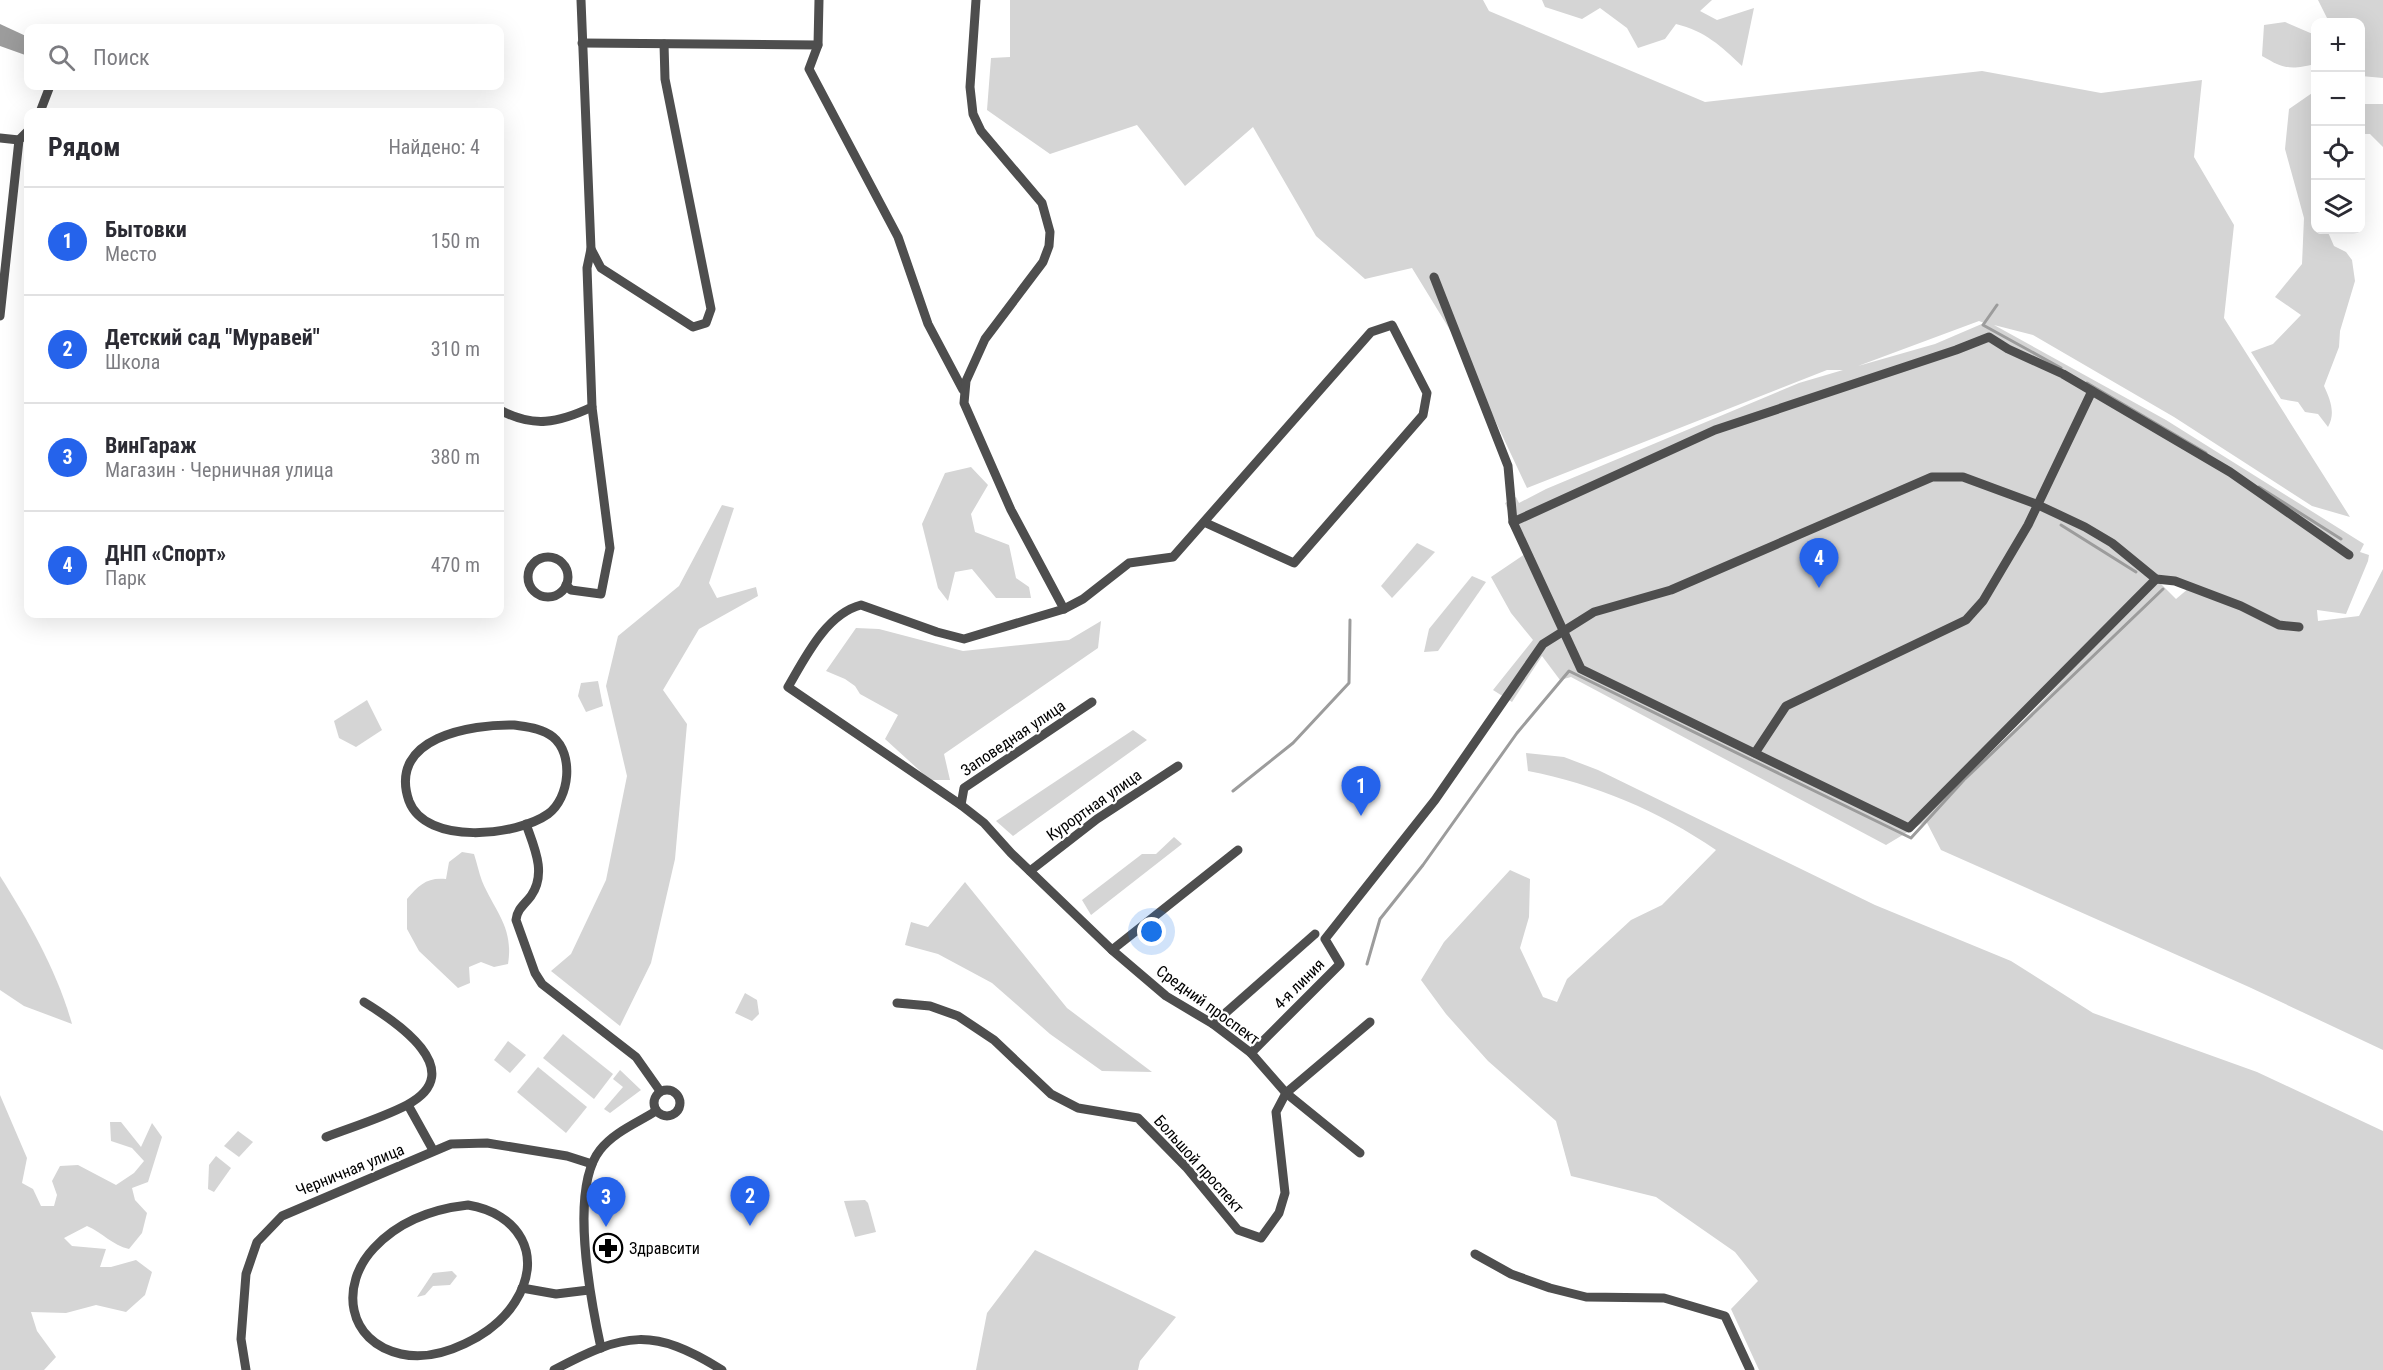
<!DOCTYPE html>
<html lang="ru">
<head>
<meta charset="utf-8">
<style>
  :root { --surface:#fff; --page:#f7f7f7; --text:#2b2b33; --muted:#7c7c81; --line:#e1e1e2; --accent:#2563eb }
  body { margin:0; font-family:"Roboto Condensed",sans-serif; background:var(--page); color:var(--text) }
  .controls { position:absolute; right:18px; top:18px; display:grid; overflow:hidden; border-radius:12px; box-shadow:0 6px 24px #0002 }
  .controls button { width:54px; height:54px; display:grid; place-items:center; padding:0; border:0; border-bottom:2px solid var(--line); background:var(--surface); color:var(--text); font:30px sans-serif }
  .you { position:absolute; left:1152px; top:932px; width:21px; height:21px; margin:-15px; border:4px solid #fff; border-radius:50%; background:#1a73e8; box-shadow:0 0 0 9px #1a73e833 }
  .badge { display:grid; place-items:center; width:39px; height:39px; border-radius:50%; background:var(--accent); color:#fff; font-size:20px; font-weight:700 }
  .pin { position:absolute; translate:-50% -50px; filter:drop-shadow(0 2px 3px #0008) }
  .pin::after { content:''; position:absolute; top:32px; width:21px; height:18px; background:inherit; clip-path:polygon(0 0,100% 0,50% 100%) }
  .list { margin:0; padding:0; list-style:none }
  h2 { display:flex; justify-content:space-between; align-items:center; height:78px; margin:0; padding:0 24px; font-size:26px }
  h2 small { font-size:20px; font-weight:400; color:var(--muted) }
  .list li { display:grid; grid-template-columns:39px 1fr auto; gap:18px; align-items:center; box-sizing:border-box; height:108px; padding:0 24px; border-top:2px solid var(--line) }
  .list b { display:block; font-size:22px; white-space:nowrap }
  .list p { margin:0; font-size:20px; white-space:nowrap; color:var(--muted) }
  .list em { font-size:20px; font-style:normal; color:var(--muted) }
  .icon { flex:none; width:33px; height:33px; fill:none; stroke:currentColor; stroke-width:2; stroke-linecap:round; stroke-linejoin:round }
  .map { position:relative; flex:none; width:2383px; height:1370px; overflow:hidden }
  .search { position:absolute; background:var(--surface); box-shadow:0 6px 24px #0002; left:24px; top:24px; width:480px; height:66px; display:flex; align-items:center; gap:15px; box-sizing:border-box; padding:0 21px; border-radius:12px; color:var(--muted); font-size:22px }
  .panel { position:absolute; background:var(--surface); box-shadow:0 6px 24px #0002; left:24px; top:108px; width:480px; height:510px; border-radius:12px }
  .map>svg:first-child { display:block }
  .green { fill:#d5d5d5; fill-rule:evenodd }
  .water { fill:#9c9c9c }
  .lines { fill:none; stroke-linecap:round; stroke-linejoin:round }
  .stream { stroke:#9c9c9c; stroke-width:3 }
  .street { stroke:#4e4e4e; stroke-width:9 }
  .labels { text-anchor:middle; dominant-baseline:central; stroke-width:4.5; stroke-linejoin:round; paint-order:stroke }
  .street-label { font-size:16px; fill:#000; stroke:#fff }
  .poi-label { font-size:16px; fill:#000; stroke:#fff; text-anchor:start }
</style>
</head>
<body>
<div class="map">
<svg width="2383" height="1370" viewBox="0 0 2383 1370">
  <rect width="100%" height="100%" fill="#fff"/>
  <g class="green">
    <path d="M 1010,0 L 1483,0 L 1489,11 L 1705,102 L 1982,71 L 2101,93 L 2202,80 L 2194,157 L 2234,225 L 2224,318 L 2350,517 L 2312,506 L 2174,417 L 2033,335 L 1994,325 L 2166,420 L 2364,544 L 2360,552 L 2369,555 L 2368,561 L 2346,614 L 2317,610 L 2318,621 L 2359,616 L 2383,569 L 2383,1050 L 2249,987 L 1941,850 L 1926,821 L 1886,845 L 1571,677 L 1560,680 L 1542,656 L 1512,702 L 1493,690 L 1533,640 L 1511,613 L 1491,577 L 1525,554 L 1505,503 L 1516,497 L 1519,503 L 1546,489 L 1799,383 L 1843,370 L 1827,370 L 1527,488 L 1461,348 L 1412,268 L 1365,279 L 1316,236 L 1253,127 L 1185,186 L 1137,125 L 1050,154 L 987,110 L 991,58 L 1010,57 ZM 1979,321 L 1984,323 L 1935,344 L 1858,366 ZM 2154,574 L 2189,588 L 2176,599 L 2158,581 L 1942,805 Z"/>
    <path d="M 1542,0 L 1712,0 L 1700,11 L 1717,20 L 1754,8 L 1742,66 C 1721,46 1705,31 1676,24 L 1665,39 L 1638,48 L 1627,28 L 1600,8 L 1582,19 L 1545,7 Z"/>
    <path d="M 2318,0 L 2383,0 L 2383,78 L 2361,76 L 2360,22 L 2329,22 Z"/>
    <path d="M 2285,22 L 2315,35 L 2315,64 C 2291,70 2284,69 2262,56 L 2264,25 Z"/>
    <path d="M 2315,91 L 2316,230 L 2327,230 L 2334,246 L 2346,252 L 2352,260 L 2355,281 L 2340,331 L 2339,347 L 2324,386 C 2330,399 2336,413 2328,427 L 2318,414 L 2305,412 L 2298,402 L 2281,399 L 2251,352 L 2273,344 L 2301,315 L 2275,297 L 2302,264 L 2304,218 L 2285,149 L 2289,109 Z"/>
    <path d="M 2361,104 L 2383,104 L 2383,147 L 2370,134 L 2361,134 Z"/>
    <path d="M 971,467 L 988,485 L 971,514 L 975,532 L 1009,545 L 1016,578 L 1029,587 L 1031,598 L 996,598 L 972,569 L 955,572 L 948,601 L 938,588 L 922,524 L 945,473 Z"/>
    <path d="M 722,505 L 734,508 L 709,583 L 717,598 L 756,587 L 758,596 L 699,629 L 663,690 L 687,724 L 675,859 L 651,963 L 620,1026 L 551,971 L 571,954 L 606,880 L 627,776 L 606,686 L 618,636 L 679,586 Z"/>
    <path d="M 1417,543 L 1435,552 L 1392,598 L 1381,586 Z"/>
    <path d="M 1472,576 L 1486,582 L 1438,651 L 1424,652 L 1429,629 Z"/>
    <path d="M 1101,621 L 1098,648 L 944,754 L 950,780 L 930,780 L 885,739 L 898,715 L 860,694 L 855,686 L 845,679 L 826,671 L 856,628 L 879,629 L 963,651 L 1069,640 Z"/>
    <path d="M 598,681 L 603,706 L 586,712 L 578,696 L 581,683 Z"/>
    <path d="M 367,700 L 382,730 L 356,747 L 339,738 L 334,721 Z"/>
    <path d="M 1133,730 L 1147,740 L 1013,836 L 996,821 Z"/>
    <path d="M 1526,753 L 1564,757 L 1598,770 L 1875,905 L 2011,961 L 2093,1013 L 2257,1072 L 2383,1131 L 2383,1370 L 1759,1370 L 1731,1309 L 1758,1281 L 1735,1252 L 1656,1197 L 1571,1176 L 1556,1121 L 1488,1061 L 1446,1014 L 1421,980 L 1444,942 L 1510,870 L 1530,879 L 1529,917 L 1520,948 L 1543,997 L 1557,1002 L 1567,979 L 1631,920 L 1662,905 L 1716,850 C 1659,811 1595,784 1528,771 Z"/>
    <path d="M 1174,837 L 1182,844 L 1091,915 L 1082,900 L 1142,854 L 1156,854 Z"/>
    <path d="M 462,852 L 474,854 C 477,863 479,873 482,881 C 495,912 514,927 508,964 L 494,967 L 481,962 L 469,967 L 470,983 L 458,988 L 419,951 L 407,929 L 407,899 C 419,885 427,877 446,879 L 449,862 Z"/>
    <path d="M 0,876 C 29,922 57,971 72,1024 L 24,1006 L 0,990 Z"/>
    <path d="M 965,882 L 1067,1008 L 1152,1072 L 1102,1071 L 1050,1034 L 992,983 L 938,954 L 905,945 L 911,922 L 928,927 Z"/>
    <path d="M 745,993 L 757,1000 L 759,1014 L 752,1021 L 735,1013 Z"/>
    <path d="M 563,1034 L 613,1074 L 594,1099 L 543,1058 Z"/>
    <path d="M 508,1041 L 526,1055 L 510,1073 L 494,1060 Z"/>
    <path d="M 538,1067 L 587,1107 L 566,1133 L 517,1092 Z"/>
    <path d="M 620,1070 L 641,1090 L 610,1113 L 604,1109 L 623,1087 L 613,1079 Z"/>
    <path d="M 0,1095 L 27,1158 L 22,1183 L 33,1189 L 41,1206 L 54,1206 L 57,1195 L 52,1181 L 60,1166 L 78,1165 L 116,1185 L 134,1173 L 144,1161 L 132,1148 L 111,1141 L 110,1122 L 121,1122 L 141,1147 L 152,1123 L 162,1137 L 148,1182 L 132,1188 L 135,1200 L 147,1213 L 142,1233 L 129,1249 C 112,1245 103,1233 87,1226 L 64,1238 L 72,1246 L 106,1249 L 100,1267 L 111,1267 L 136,1260 L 152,1272 L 145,1295 L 126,1312 L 96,1305 L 66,1313 L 31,1312 L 37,1331 L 56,1357 L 44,1370 L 0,1370 Z"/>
    <path d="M 238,1131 L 253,1142 L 239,1157 L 224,1146 Z"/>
    <path d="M 216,1156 L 231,1168 L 214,1192 L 208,1189 L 209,1165 Z"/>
    <path d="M 865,1200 L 868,1203 L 876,1232 L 855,1237 L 844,1201 Z"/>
    <path d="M 1035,1250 L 1176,1317 L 1140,1361 L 1138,1370 L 976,1370 L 987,1313 Z"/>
    <path d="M 452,1271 L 457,1276 L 450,1285 L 433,1286 L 425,1295 L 417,1297 L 433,1273 Z"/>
  </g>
  <path class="water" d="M 0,24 L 28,37 L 28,56 L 0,46 Z"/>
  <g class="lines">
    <g class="stream">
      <path d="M 1997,305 L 1983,325 L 2061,368"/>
      <path d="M 2087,383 L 2206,453"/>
      <path d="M 2259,487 L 2341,539"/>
      <path d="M 2061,525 L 2136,572"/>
      <path d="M 1233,791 L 1293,743 L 1349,683 L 1350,620"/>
      <path d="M 1367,964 L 1380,919 L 1423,865 L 1517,733 L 1569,671 L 1911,838 L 1964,780 L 2163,589"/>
    </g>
    <g class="street">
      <path d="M 819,0 L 818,45 L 809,69 L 898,237 L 928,324 L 963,390"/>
      <path d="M 976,0 L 970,87 L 973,114 L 981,131 L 1042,203 L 1050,232 L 1049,246 L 1043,262 L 985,339 L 966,381 L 964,403 L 1011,510 L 1064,609 L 964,639 L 937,632 L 861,605 C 826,614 805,658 788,687 L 961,805 L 984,823 L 1011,853 L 1112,950 L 1166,996 L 1213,1024 L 1251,1053 L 1286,1093 L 1360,1153"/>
      <path d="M 582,43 L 818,45"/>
      <path d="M 40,112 L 50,86"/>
      <path d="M 0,138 L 19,140"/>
      <path d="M 591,249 L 601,268 L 693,327 L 706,323 L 711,309 L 665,79 L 664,44"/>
      <path d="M 1434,277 L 1508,466 L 1513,522 L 1581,669 L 1909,828 L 2156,579"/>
      <path d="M 0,316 L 19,140 L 28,131"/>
      <path d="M 500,410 C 533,428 558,423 592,407 L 587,268 L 591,249 L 581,0"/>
      <path d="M 1513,522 L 1715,430 L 1956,350 L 1989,337 L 2008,349 L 2063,374 L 2230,472 L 2349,555"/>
      <circle cx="548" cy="577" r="20"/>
      <path d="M 566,585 L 571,590 L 601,594 L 610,548 L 592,407"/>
      <path d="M 1064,609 L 1083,599 L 1129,563 L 1173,557 L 1371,332 L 1392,325 L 1427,393 L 1423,415 L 1294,563 L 1206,523"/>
      <path d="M 514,725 C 527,727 542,728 553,737 C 574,754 570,798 548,814 C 517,836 426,846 409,801 C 387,737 472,724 514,725 Z"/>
      <path d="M 1755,753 L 1786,706 L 1966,620 L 1983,601 L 2028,525 L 2092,391"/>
      <path d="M 961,805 L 964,788 L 1092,702"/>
      <path d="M 526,824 C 534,847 547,873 531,896 C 525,904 517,909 516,920 L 535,973 L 542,984 L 636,1057 L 660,1091"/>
      <path d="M 1030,871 L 1097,819 L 1178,766"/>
      <path d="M 1112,950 L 1238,850"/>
      <path d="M 897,1003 L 930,1006 L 958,1016 L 994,1040 L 1051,1094 L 1078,1108 L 1138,1118 L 1186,1167 L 1238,1230 L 1261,1238 L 1279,1213 L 1285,1193 L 1276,1112 L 1286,1093 L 1370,1022"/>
      <path d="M 1213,1024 L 1315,934"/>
      <path d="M 1251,1053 L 1340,964 L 1325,939 L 1435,800 L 1543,644 L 1594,612 L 1671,590 L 1932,477 L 1963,477 L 2036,504 L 2085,527 L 2112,543 L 2156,579 L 2175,581 L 2241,606 L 2279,625 L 2299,627"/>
      <circle cx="667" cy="1103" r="13"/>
      <path d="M 408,1105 L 433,1150"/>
      <path d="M 326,1137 C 352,1127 382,1118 407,1105 C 471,1071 395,1021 364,1002"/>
      <path d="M 468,1205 C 518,1213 545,1255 515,1302 C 494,1335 440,1363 401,1354 C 347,1342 339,1285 374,1248 C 399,1221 432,1209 468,1205 Z"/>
      <path d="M 1475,1254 L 1511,1274 L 1550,1288 L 1586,1297 L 1664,1298 L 1725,1316 L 1750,1370"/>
      <path d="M 522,1288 L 556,1294 L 589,1290"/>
      <path d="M 601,1348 C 591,1302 569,1189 600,1150 C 614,1132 637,1123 656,1111"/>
      <path d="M 246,1370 L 241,1339 L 246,1274 L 257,1242 L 282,1216 L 451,1144 L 487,1143 L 567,1156 L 592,1164"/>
      <path d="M 554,1370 C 625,1332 653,1327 722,1370"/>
    </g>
  </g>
  <defs>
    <g id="pharmacy-ring" transform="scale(1.5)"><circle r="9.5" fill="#fff" stroke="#000" stroke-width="1.5"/><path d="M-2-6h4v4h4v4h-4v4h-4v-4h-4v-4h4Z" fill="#000"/></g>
  </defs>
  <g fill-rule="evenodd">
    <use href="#pharmacy-ring" x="608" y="1248"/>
  </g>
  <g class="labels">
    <g class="street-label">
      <text transform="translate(1013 738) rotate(-34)">Заповедная улица</text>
      <text transform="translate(1094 805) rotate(-35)">Курортная улица</text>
      <text transform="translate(1299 984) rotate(-45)">4-я линия</text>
      <text transform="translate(1208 1005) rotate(36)">Средний проспект</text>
      <text transform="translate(1199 1164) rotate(48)">Большой проспект</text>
      <text transform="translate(350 1170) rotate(-22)">Черничная улица</text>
    </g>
    <g class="poi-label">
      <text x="629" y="1248">Здравсити</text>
    </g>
  </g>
</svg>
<div class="controls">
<button>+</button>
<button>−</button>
<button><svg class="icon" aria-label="locate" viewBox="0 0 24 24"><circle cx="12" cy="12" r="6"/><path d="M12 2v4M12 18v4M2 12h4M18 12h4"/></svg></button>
<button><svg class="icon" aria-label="layers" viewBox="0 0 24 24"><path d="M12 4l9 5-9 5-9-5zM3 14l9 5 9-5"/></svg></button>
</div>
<div class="you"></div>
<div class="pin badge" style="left:1361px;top:816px">1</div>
<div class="pin badge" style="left:750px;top:1226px">2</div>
<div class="pin badge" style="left:606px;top:1227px">3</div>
<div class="pin badge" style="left:1819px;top:588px">4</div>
<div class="search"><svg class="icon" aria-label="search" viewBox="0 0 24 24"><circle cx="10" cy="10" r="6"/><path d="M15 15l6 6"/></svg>Поиск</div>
<section class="panel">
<h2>Рядом<small>Найдено: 4</small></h2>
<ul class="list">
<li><span class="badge">1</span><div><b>Бытовки</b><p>Место</p></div><em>150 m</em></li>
<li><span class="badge">2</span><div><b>Детский сад &quot;Муравей&quot;</b><p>Школа</p></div><em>310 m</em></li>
<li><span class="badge">3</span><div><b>ВинГараж</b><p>Магазин · Черничная улица</p></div><em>380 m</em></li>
<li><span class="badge">4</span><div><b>ДНП «Спорт»</b><p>Парк</p></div><em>470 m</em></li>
</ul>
</section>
</div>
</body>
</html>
